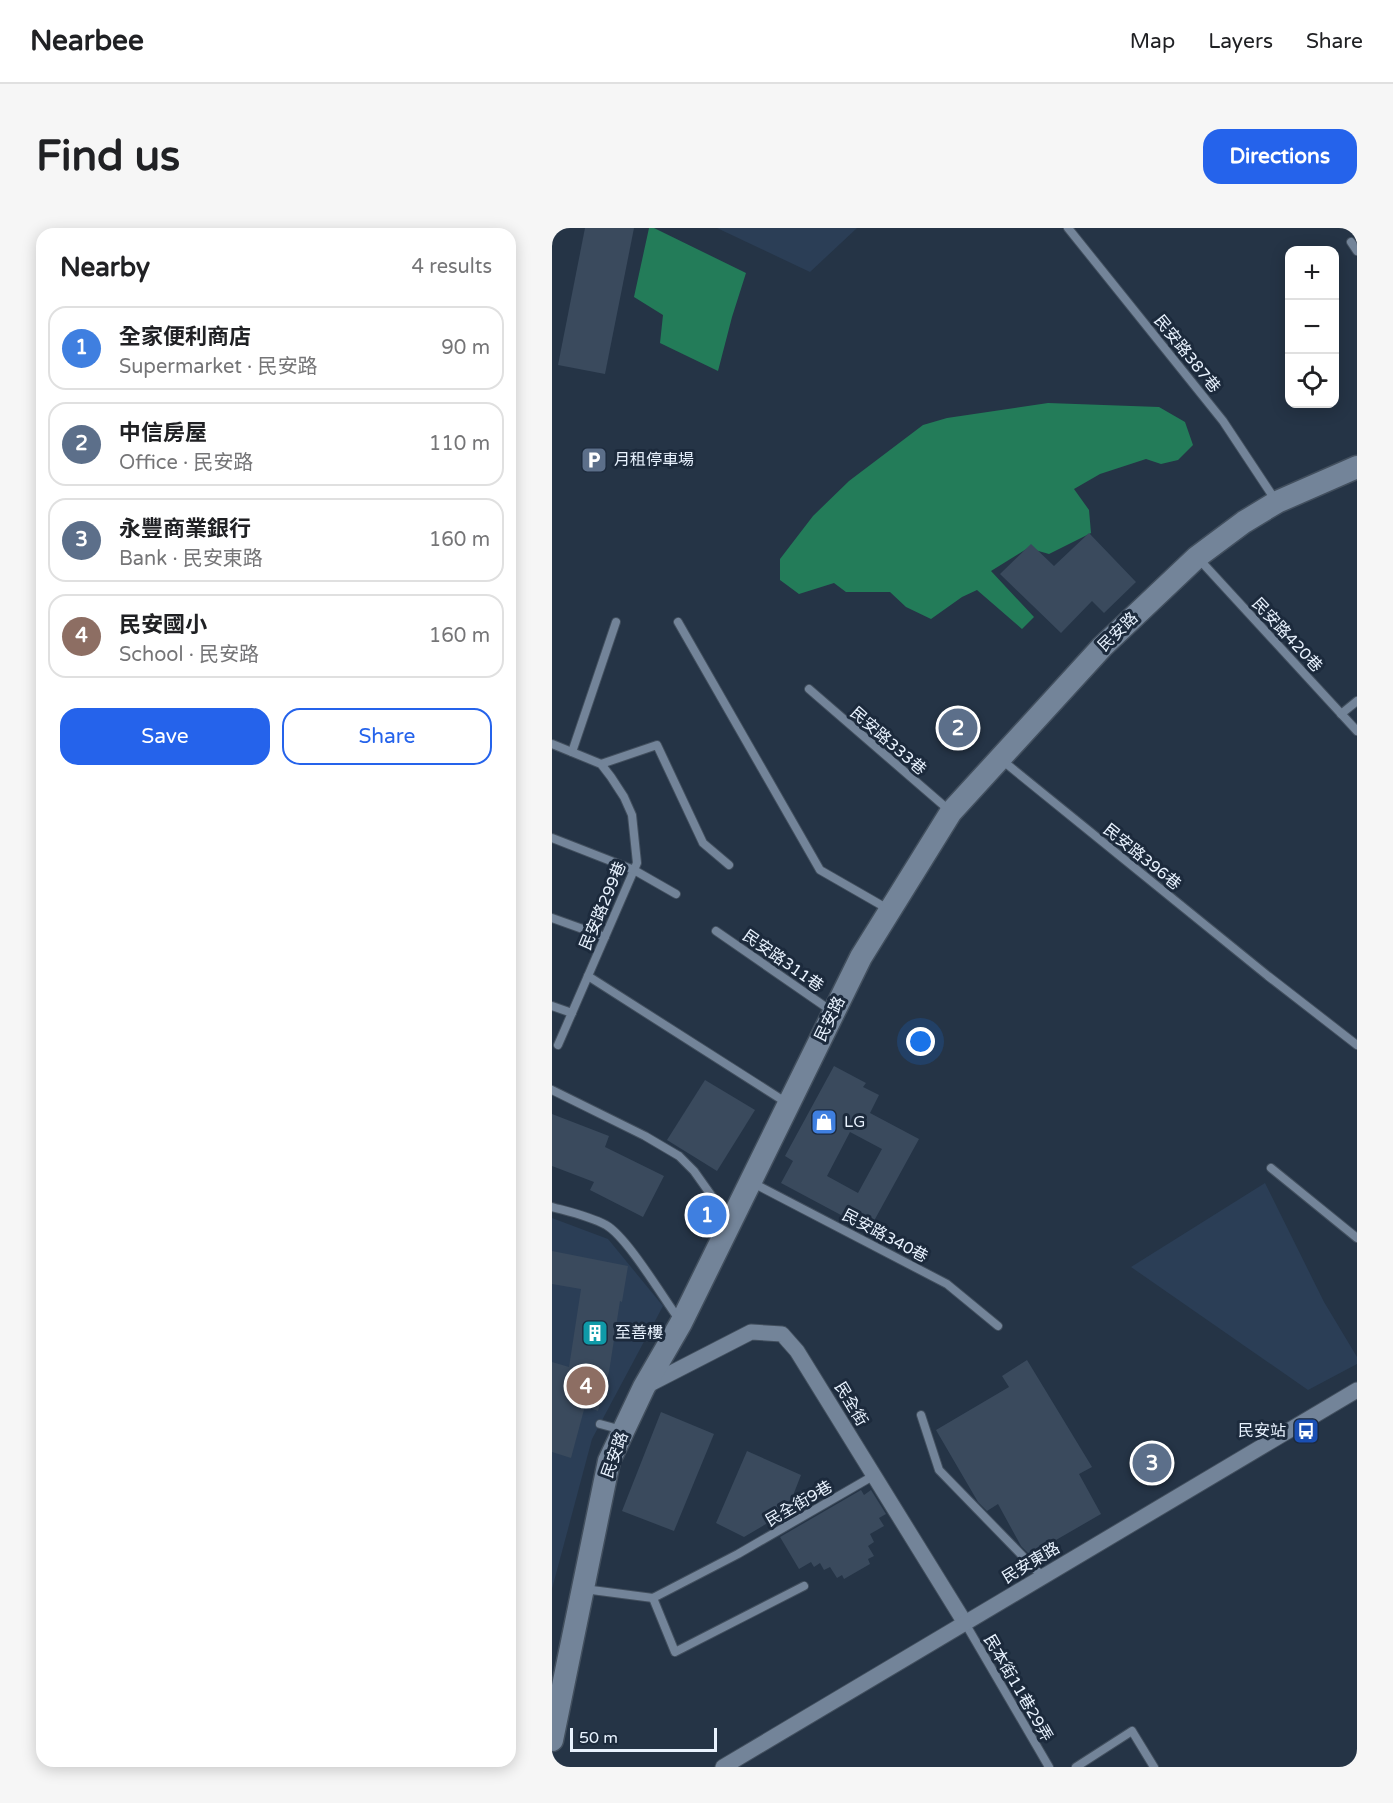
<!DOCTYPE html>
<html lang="en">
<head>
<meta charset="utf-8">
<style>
  :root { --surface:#fff; --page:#f6f6f6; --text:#202124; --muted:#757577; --line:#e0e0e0; --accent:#2563eb }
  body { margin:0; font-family:"Varela Round","Noto Sans TC",sans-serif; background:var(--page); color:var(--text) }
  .controls { position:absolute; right:18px; top:18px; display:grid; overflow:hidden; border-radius:12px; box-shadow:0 3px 15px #0003 }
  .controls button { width:54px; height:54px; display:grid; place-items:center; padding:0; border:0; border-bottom:2px solid var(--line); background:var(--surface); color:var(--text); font:30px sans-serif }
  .scale { position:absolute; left:18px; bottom:15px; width:147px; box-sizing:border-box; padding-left:6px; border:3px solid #e8f2fe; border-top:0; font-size:16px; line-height:21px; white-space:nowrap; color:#e8f2fe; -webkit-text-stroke:4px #1c2a3c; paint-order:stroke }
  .you { position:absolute; left:369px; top:814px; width:21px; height:21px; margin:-15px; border:4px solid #fff; border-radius:50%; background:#1a73e8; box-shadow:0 0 0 9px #1a73e833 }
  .badge { display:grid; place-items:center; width:39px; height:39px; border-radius:50%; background:var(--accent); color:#fff; font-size:20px; font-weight:700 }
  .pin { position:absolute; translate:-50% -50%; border:3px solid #fff; box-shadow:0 2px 6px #0006 }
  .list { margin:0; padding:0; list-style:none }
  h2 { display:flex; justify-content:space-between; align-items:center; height:78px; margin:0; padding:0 24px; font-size:26px }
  h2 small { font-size:20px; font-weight:400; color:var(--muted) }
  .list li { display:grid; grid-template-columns:39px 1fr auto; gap:18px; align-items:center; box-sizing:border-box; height:84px; margin:0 12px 12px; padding:0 12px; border:2px solid var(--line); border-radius:18px }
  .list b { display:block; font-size:22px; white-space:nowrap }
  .list p { margin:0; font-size:20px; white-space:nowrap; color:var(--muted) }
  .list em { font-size:20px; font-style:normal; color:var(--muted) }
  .actions { display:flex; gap:12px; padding:18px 24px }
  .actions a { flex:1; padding:14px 0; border:2px solid var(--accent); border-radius:18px; text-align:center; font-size:21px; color:var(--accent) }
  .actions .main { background:var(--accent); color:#fff }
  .icon { flex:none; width:33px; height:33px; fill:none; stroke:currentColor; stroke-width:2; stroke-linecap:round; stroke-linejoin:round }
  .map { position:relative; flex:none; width:805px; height:1539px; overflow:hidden; border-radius:18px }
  header { display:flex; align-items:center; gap:36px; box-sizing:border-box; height:84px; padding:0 30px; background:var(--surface); border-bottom:2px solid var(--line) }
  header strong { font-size:28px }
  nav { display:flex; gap:33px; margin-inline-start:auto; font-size:21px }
  .intro { display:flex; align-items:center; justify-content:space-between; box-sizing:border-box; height:144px; padding:0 36px }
  h1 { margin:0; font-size:42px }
  .button { padding:15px 27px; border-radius:18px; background:var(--accent); color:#fff; font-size:21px; font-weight:700 }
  main { display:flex; gap:36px; padding:0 36px }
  aside { flex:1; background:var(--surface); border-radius:18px; box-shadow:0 3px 15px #0003 }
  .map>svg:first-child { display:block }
  .built { fill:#2b3e56 }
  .forest { fill:#237c59 }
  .building { fill:#3a4a5d; fill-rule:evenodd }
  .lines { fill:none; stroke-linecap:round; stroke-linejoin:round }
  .lane-casing { stroke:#424f5e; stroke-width:10 }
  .street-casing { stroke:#424f5e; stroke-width:17 }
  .secondary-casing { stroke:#424f5e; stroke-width:25 }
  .lane { stroke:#738499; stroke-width:8 }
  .street { stroke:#738499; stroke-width:15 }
  .secondary { stroke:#738499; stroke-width:22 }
  .labels { text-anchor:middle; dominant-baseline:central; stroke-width:6; stroke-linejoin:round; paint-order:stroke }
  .street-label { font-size:16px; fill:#e8f2fe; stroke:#1c2a3c }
  .poi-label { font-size:16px; fill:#e8f2fe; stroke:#1c2a3c; text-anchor:start }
</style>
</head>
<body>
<header>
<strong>Nearbee</strong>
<nav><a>Map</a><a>Layers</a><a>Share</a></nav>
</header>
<div class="intro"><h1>Find us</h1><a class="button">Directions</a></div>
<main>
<aside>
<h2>Nearby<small>4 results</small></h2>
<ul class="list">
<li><span class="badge" style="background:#3f7fe0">1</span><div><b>全家便利商店</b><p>Supermarket · 民安路</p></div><em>90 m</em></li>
<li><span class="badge" style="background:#5c6f8a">2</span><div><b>中信房屋</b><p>Office · 民安路</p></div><em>110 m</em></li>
<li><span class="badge" style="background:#5c6f8a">3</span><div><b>永豐商業銀行</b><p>Bank · 民安東路</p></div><em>160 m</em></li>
<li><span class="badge" style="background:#8d6e63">4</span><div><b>民安國小</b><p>School · 民安路</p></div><em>160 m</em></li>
</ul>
<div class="actions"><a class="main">Save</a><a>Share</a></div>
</aside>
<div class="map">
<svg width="805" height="1539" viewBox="0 0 805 1539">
  <rect width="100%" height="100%" fill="#253446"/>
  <g class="built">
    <path d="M 165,0 L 305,0 L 258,44 Z"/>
    <path d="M 713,955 L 772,1074 L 805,1129 L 805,1136 L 756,1162 L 579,1039 Z"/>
    <path d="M 0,990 L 56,1011 L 111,1078 L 40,1211 L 0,1361 Z"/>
  </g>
  <g class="forest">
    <path d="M 97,0 L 102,0 L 194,45 L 180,89 L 166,143 L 108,115 L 111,87 L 82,69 Z"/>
    <path d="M 496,175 L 607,179 L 633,194 L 641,217 L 626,232 L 609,236 L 594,231 L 548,246 L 522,261 L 537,282 L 539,305 L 497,326 L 476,320 L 439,343 L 482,389 L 470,401 L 425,362 L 410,369 L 379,391 L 354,379 L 338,364 L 294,364 L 282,355 L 247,366 L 228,352 L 228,331 L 261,288 L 297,253 L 371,197 L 395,190 Z"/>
  </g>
  <g class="building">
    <path d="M 33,0 L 82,0 L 53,146 L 6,137 Z"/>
    <path d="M 537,305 L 584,354 L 552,385 L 540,373 L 509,405 L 448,346 L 479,316 L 502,338 Z"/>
    <path d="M 282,838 L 314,855 L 311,859 L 327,867 L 318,885 L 367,911 L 317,1002 L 229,955 L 241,933 L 233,928 ZM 298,904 L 330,921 L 306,965 L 275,948 Z"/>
    <path d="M 153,852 L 203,882 L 165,943 L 115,912 Z"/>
    <path d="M 0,886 L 57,908 L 53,919 L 112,948 L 91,989 L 38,962 L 42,954 L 0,938 Z"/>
    <path d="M 0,1023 L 76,1038 L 70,1074 L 68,1073 L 57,1144 L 46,1183 L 33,1178 L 19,1230 L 0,1224 L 0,1134 L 17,1139 L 29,1061 L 0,1056 Z"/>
    <path d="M 475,1132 L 540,1239 L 527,1246 L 549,1286 L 478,1327 L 469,1318 L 446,1276 L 435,1283 L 426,1274 L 384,1202 L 457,1159 L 450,1148 Z"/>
    <path d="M 109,1184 L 162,1206 L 122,1303 L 70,1283 Z"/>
    <path d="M 195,1223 L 249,1247 L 231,1293 L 222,1298 L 219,1293 L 192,1309 L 164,1295 Z"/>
    <path d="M 309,1262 L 312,1267 L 319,1262 L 334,1286 L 327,1290 L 332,1298 L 318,1306 L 322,1314 L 316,1318 L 322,1328 L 316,1331 L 318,1336 L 292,1351 L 290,1347 L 285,1350 L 278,1339 L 272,1342 L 268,1335 L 262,1339 L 259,1334 L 247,1341 L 228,1309 Z"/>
  </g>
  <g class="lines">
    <g class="lane-casing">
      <g id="lane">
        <path d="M 516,0 L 671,193 L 724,273"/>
        <path d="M 799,14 L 805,23"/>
        <path d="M 646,330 L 805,503"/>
        <path d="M 126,394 L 268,642 L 336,681"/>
        <path d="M 257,461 L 398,583"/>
        <path d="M 789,486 L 805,473"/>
        <path d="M 0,516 L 49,536 L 59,549 L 72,569 L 80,587 L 85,635 L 6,817"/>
        <path d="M 20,524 L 64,394"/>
        <path d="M 451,533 L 716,748 L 805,817"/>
        <path d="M 49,536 L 105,517 L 151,615 L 177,637"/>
        <path d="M 0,610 L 82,642 L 124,666"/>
        <path d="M 0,690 L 53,709"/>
        <path d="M 164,703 L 281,784"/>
        <path d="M 36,748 L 235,875"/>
        <path d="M 0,778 L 20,785"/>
        <path d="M 0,862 L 93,908 L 127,928 L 142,943 L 176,991"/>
        <path d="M 719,940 L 805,1010"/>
        <path d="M 201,955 L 395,1056 L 446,1098"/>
        <path d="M 0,979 C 18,984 37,988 54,997 C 75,1009 110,1068 126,1090"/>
        <path d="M 369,1187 L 387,1242 L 491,1349"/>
        <path d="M 48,1196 L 70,1202"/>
        <path d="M 32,1361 L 101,1370 L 186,1326 L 321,1248"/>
        <path d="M 101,1370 L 123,1424 L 252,1358"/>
        <path d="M 413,1395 L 497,1539"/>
        <path d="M 524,1539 L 580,1503 L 602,1539"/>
      </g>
    </g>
    <g class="street-casing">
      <g id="street">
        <path d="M 92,1159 L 199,1104 L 230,1106 L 245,1123 L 413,1395"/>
        <path d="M 171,1539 L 805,1162"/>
      </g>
    </g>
    <g class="secondary-casing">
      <path id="secondary" d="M 0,1512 L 57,1233 L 92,1159 L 129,1095 L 309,729 L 399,584 L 550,419 L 645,329 L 692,294 L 725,274 L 805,239"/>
    </g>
    <use href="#lane" class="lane"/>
    <use href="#street" class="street"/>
    <use href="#secondary" class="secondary"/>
  </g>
  <defs>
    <g id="parking-square" transform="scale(1.35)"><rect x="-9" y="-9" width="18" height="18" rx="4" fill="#5c6f8a" stroke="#1c2a3c"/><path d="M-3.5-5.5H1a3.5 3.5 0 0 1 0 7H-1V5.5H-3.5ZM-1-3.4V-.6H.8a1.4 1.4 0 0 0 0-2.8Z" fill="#fff"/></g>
    <g id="shop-square" transform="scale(1.35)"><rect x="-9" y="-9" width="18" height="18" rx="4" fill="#3f7fe0" stroke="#1c2a3c"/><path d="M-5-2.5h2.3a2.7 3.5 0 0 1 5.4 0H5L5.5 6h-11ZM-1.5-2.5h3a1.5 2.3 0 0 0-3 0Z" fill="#fff"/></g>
    <g id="building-square" transform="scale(1.35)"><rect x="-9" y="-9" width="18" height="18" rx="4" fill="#0f9aa8" stroke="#1c2a3c"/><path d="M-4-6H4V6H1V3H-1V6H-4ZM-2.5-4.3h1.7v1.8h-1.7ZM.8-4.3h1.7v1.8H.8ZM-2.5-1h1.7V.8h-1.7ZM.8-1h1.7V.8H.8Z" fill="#fff"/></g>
    <g id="bus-square" transform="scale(1.35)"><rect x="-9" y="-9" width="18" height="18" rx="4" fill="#1a4fb4" stroke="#1c2a3c"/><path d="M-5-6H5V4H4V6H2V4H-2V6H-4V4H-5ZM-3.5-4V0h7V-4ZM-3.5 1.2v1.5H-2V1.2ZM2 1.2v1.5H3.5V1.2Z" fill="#fff"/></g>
  </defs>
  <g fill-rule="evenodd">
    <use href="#parking-square" x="42" y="232"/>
    <use href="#shop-square" x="272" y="894"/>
    <use href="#building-square" x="43" y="1105"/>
    <use href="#bus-square" x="754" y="1203"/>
  </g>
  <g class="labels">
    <g class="street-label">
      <text transform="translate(635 126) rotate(51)">民安路387巷</text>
      <text transform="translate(566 404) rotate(-44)">民安路</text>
      <text transform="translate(735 407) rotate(47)">民安路420巷</text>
      <text transform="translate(336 513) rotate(41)">民安路333巷</text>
      <text transform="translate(590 629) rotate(39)">民安路396巷</text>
      <text transform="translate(51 678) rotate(-67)">民安路299巷</text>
      <text transform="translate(231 733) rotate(35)">民安路311巷</text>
      <text transform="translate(278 791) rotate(-64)">民安路</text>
      <text transform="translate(333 1008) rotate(28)">民安路340巷</text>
      <text transform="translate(299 1176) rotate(59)">民全街</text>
      <text transform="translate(63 1227) rotate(-70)">民安路</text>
      <text transform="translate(247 1276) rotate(-30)">民全街9巷</text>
      <text transform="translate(479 1335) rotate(-31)">民安東路</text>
      <text transform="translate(466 1460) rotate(60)">民本街11巷29弄</text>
    </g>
    <g class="poi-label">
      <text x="62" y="232">月租停車場</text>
      <text x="292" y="894">LG</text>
      <text x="63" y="1105">至善樓</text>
      <text x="734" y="1203" text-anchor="end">民安站</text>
    </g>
  </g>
</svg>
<div class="controls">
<button>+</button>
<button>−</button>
<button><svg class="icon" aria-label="locate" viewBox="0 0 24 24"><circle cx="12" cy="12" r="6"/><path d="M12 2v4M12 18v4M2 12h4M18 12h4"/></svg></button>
</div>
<div class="scale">50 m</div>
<div class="you"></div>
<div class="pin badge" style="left:155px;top:987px;background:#3f7fe0">1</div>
<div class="pin badge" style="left:406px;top:500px;background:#5c6f8a">2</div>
<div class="pin badge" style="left:600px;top:1235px;background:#5c6f8a">3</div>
<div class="pin badge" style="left:34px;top:1158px;background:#8d6e63">4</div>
</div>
</main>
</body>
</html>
